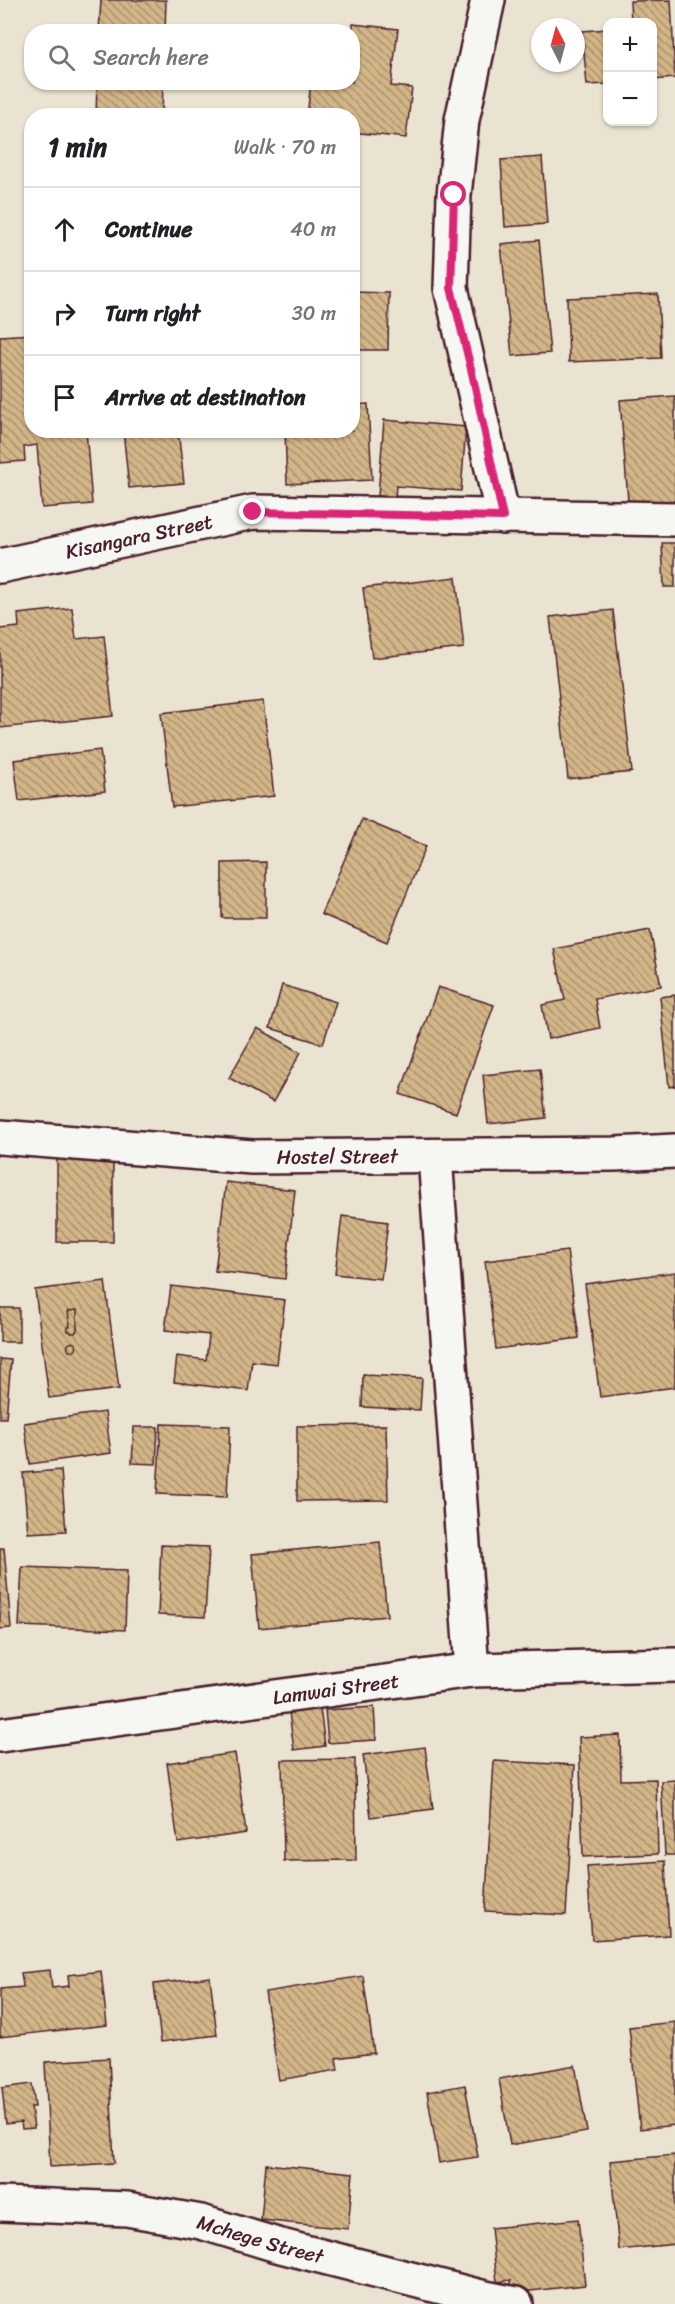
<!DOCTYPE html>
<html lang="en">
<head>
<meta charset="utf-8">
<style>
  :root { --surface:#fff; --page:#f2f2f2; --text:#202124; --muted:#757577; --line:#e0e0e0 }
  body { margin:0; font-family:Sriracha,sans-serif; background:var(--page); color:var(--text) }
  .controls { position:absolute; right:18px; top:18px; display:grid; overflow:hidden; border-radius:12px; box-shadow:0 2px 4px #0004 }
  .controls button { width:54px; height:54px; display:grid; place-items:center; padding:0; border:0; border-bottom:2px solid var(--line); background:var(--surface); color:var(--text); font:30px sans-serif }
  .compass { position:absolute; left:531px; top:18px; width:54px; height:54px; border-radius:50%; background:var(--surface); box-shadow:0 2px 4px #0004; rotate:354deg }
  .stop { position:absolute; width:18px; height:18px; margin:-14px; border:4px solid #db2777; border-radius:50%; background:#fff }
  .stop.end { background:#db2777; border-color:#fff; box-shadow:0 2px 6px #0008 }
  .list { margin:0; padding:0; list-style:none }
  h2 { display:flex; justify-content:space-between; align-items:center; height:78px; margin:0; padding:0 24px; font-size:26px }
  h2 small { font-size:20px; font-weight:400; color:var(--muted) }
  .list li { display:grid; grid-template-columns:39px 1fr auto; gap:18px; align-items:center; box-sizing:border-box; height:84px; padding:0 24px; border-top:2px solid var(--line) }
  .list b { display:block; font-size:22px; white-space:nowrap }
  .list em { font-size:20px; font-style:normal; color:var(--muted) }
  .icon { flex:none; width:33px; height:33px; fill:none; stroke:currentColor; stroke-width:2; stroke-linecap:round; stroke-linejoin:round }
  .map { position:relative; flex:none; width:675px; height:2304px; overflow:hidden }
  .search { position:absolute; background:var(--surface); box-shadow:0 2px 4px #0004; left:24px; top:24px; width:336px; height:66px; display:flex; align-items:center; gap:15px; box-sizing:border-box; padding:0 21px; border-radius:24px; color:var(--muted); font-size:22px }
  .panel { position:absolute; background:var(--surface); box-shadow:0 2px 4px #0004; left:24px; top:108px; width:336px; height:330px; border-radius:24px }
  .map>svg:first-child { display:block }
  .building { fill:url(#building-back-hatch); stroke:#4a1f2b; stroke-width:1.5 }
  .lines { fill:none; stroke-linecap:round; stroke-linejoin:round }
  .minor-casing { stroke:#4a1f2b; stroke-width:38 }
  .minor { stroke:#f6f6f2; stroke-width:33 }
  .route { stroke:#db2777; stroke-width:8 }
  .labels { text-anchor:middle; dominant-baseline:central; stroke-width:4.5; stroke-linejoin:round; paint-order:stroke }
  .street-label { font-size:20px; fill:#4a1f2b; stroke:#f6f6f2 }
</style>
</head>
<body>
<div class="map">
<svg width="675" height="2304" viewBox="0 0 675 2304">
  <defs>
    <pattern id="building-back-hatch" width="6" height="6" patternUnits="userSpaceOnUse" patternTransform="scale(1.5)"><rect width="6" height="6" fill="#d2b687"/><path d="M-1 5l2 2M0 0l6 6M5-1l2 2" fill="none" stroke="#ac936f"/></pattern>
  </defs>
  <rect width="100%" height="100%" fill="#ebe3d2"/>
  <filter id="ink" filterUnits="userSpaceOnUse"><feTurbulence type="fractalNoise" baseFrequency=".0167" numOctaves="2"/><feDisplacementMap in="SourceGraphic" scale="12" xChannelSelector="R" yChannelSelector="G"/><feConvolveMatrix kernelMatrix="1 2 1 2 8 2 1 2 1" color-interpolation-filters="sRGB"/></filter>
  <g filter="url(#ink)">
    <g class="building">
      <path d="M 101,0 L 166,0 L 165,32 L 99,32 Z"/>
      <path d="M 671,0 L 675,78 L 652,80 L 652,22 L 631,22 L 630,1 Z"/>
      <path d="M 353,24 L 398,29 L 391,86 L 412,88 L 406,138 L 352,132 L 352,116 L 307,116 L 311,82 L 352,82 Z"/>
      <path d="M 608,29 L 608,84 L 587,85 L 582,31 Z"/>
      <path d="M 97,82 L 163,82 L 162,116 L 96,116 Z"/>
      <path d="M 542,157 L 547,224 L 505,227 L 501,160 Z"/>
      <path d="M 539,240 L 550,353 L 512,356 L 501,244 Z"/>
      <path d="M 352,292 L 389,293 L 388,350 L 352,350 Z"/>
      <path d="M 658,294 L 661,358 L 569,362 L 567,298 Z"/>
      <path d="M 32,334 L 32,430 L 86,430 L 92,504 L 42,508 L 37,445 L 24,447 L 25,461 L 0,463 L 0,336 Z"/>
      <path d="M 675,396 L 675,509 L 629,513 L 620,400 Z"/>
      <path d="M 368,404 L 372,480 L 287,484 L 285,430 L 352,430 L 352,405 Z"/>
      <path d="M 384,420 L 466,427 L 461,491 L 396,486 L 395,498 L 378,496 Z"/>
      <path d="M 123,430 L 178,430 L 184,483 L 129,488 Z"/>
      <path d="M 662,543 L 675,543 L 675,587 L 664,587 Z"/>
      <path d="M 456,577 L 464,648 L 372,658 L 363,588 Z"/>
      <path d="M 72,608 L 76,639 L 104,636 L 113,716 L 0,728 L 0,629 L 19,627 L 18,614 Z"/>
      <path d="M 613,610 L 632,772 L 568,779 L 550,617 Z"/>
      <path d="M 263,701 L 274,796 L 172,807 L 161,713 Z"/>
      <path d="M 100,750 L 105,791 L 19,801 L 14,760 Z"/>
      <path d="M 362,819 L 426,846 L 387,942 L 321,914 Z"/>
      <path d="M 266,862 L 266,918 L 222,918 L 222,863 Z"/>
      <path d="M 650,930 L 661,986 L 595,999 L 600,1028 L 548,1039 L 542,1005 L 565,1000 L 554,949 Z"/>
      <path d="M 282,985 L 336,1002 L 323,1044 L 270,1028 Z"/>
      <path d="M 438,987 L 494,1005 L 456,1113 L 400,1094 Z"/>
      <path d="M 675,995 L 675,1086 L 669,1087 L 660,997 Z"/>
      <path d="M 257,1028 L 301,1052 L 273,1102 L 229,1078 Z"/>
      <path d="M 540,1069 L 546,1118 L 488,1124 L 483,1075 Z"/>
      <rect x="57" y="1152" width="56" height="90"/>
      <path d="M 226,1182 L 295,1190 L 285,1279 L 215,1271 Z"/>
      <path d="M 342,1216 L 388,1222 L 381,1279 L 335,1274 Z"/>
      <path d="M 567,1251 L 579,1338 L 496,1349 L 485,1261 Z"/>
      <path d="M 675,1272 L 675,1387 L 600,1397 L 585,1284 Z"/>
      <path d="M 105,1281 L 119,1389 L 49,1398 L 35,1290 Z"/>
      <path d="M 171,1286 L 285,1300 L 277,1364 L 252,1361 L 248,1391 L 174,1382 L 177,1356 L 206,1360 L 209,1335 L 165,1330 Z"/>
      <rect x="0" y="1308" width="19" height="34"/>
      <path d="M 77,1310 L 77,1330 L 75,1333 L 71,1333 L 70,1331 L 68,1331 L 67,1327 L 70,1327 L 68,1311 Z"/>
      <circle cx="72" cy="1347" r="4.5"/>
      <path d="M 0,1359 L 11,1360 L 6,1418 L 0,1418 Z"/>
      <path d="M 363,1375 L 422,1378 L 420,1410 L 362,1407 Z"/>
      <path d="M 105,1412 L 111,1453 L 30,1464 L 24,1423 Z"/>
      <path d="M 161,1424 L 230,1426 L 227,1497 L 157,1494 Z"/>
      <path d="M 386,1425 L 388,1500 L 297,1501 L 297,1426 Z"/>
      <path d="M 134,1427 L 158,1427 L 156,1464 L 132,1463 Z"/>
      <path d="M 61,1470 L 66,1531 L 28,1533 L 23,1473 Z"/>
      <path d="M 380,1542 L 387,1616 L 259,1628 L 252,1554 Z"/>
      <path d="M 161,1545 L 209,1547 L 205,1617 L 158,1615 Z"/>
      <path d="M 0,1548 L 4,1548 L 11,1628 L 0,1629 Z"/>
      <path d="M 22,1567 L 127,1571 L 125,1630 L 19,1626 Z"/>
      <path d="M 374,1707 L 376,1740 L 328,1743 L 325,1710 Z"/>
      <path d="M 320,1708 L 325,1746 L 294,1750 L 289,1712 Z"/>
      <path d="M 620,1735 L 621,1780 L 656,1779 L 658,1854 L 583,1857 L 579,1737 Z"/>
      <path d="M 425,1747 L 433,1809 L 371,1817 L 363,1755 Z"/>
      <path d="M 235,1753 L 246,1833 L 178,1843 L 167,1763 Z"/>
      <path d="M 355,1759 L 356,1860 L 284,1861 L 282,1760 Z"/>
      <path d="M 494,1761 L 575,1765 L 566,1915 L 485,1911 Z"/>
      <path d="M 675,1780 L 675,1855 L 665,1855 L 661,1781 Z"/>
      <path d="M 665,1861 L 669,1935 L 592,1940 L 587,1866 Z"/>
      <path d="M 50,1970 L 52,1988 L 69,1986 L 68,1975 L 101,1971 L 107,2025 L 0,2037 L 0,1989 L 23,1987 L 21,1973 Z"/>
      <path d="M 363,1976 L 374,2053 L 336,2058 L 338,2070 L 279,2080 L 265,1992 Z"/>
      <path d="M 210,1977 L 217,2035 L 161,2042 L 154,1984 Z"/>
      <path d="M 675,2022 L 675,2125 L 640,2129 L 629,2027 Z"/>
      <path d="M 109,2058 L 114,2163 L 50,2167 L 45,2062 Z"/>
      <path d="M 575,2065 L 587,2132 L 510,2145 L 499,2079 Z"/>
      <path d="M 32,2084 L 35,2107 L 31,2107 L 34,2128 L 22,2129 L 21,2122 L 6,2124 L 2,2088 Z"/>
      <path d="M 465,2085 L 478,2157 L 439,2163 L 427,2092 Z"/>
      <path d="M 675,2155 L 675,2244 L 619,2250 L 610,2161 Z"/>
      <path d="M 266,2164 L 353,2173 L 348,2229 L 261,2220 Z"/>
      <path d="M 578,2219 L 585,2285 L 512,2293 L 511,2280 L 497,2282 L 491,2228 Z"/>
    </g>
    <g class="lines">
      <g class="minor-casing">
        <g id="minor">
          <path d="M 488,0 L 462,120 L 454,195 L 451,288 L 503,517"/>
          <path id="s1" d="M 0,566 L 253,512 L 675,519"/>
          <path id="s2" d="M 0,1137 L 252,1157 L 614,1154 L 675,1151"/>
          <path d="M 435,1156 L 472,1670"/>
          <path id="s3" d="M 0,1735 L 472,1670 L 675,1665"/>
          <path id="s4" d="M 0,2204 L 127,2209 L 201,2222 L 277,2245 L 485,2298 L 516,2304"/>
        </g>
      </g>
      <use href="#minor" class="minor"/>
    </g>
  </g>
  <g class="lines" filter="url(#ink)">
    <path class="route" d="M 253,512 L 503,517 L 472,373 L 451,288 L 454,195"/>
  </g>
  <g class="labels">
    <g class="street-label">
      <text stroke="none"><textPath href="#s1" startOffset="142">Kisangara Street</textPath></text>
      <text stroke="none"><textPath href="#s2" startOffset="338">Hostel Street</textPath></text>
      <text stroke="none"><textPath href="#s3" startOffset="339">Lamwai Street</textPath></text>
      <text stroke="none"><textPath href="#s4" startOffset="264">Mchege Street</textPath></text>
    </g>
  </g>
</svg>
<div class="controls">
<button>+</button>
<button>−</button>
</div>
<svg class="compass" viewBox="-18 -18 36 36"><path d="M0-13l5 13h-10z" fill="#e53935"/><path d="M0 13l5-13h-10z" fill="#757577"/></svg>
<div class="stop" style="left:454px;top:195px"></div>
<div class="stop end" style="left:253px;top:512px"></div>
<div class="search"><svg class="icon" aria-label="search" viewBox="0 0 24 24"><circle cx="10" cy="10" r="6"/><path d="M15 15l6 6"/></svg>Search here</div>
<section class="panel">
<h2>1 min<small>Walk · 70 m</small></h2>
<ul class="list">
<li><svg class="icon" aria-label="ahead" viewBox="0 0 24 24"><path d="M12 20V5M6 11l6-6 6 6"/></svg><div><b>Continue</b></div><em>40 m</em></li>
<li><svg class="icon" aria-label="right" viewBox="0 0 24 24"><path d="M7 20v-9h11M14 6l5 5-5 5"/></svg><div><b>Turn right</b></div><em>30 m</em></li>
<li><svg class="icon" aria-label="arrive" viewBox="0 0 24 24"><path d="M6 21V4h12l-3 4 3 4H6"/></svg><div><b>Arrive at destination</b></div></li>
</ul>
</section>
</div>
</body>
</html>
